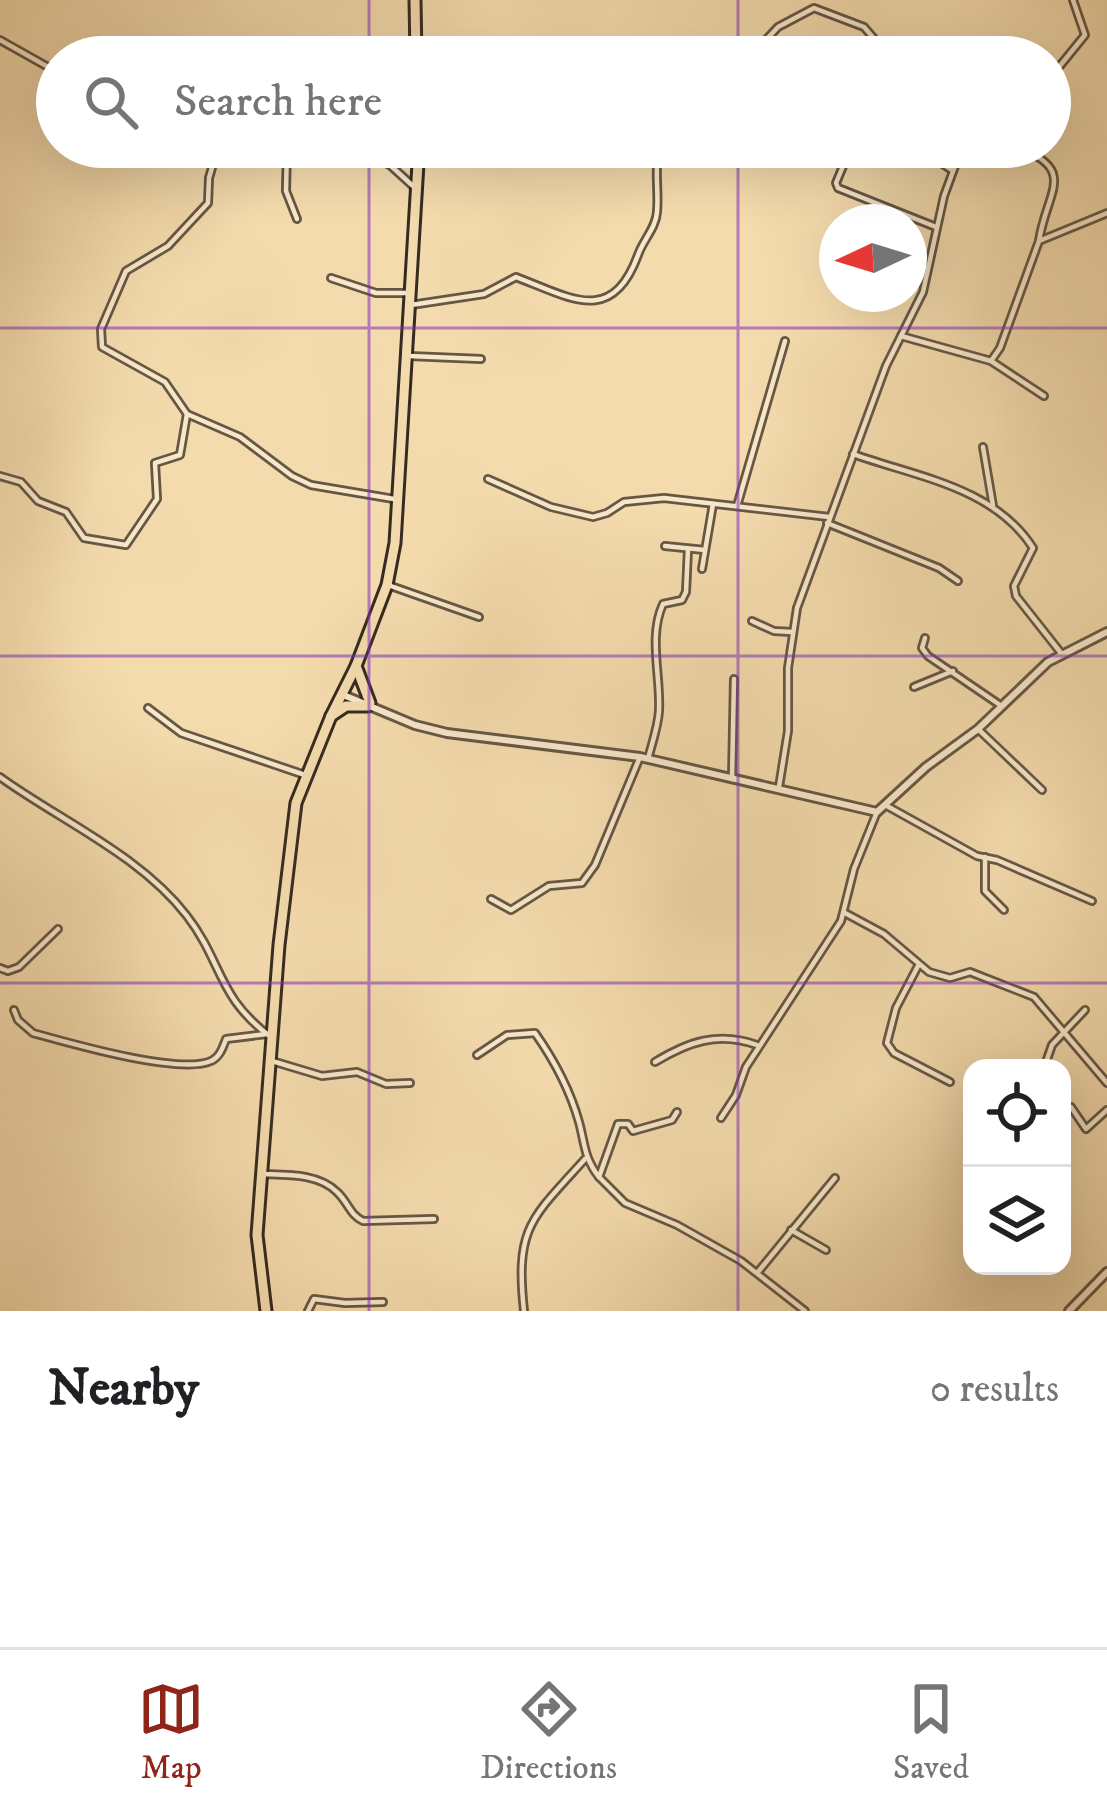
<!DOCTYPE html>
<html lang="en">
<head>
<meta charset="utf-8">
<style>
  :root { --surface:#fff; --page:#f6f6f6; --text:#202124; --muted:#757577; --line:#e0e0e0; --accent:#8f2418 }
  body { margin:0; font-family:"IM FELL DW Pica",serif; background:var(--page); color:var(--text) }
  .controls { position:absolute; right:36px; bottom:36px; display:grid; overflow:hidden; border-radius:24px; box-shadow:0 12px 48px #0002 }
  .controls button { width:108px; height:108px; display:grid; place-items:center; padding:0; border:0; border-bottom:3px solid var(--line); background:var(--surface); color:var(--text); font:60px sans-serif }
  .compass { position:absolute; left:819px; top:204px; width:108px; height:108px; border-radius:50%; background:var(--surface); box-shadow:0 12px 48px #0002; rotate:266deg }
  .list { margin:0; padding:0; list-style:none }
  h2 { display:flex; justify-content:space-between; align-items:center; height:156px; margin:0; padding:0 48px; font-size:51px }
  h2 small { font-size:39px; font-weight:400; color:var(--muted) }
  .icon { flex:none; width:66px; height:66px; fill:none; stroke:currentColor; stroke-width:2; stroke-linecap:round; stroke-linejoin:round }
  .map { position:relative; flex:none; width:1107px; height:1311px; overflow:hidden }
  .search { position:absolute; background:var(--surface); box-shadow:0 12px 48px #0002; left:36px; right:36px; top:36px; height:132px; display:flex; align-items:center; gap:30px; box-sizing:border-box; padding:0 42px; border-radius:66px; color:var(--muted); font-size:45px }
  .sheet { height:336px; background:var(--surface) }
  nav { display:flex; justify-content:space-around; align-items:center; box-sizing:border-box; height:168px; border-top:3px solid var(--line); background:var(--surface); font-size:33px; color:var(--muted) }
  nav a { display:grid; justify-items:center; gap:6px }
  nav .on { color:var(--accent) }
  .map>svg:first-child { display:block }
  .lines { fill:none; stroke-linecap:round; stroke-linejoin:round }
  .minor-casing { stroke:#665745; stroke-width:10 }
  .tertiary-casing { stroke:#665745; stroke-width:12 }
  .primary-casing { stroke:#362b22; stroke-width:15 }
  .minor { stroke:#f8e8ca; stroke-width:4.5 }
  .tertiary { stroke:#f8e8ca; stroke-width:6 }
  .primary { stroke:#f4dbad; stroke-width:9 }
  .grid { fill:none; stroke:#7b2cbf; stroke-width:3; stroke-opacity:0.55 }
</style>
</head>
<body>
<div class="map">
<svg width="1107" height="1311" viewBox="0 0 1107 1311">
  <rect width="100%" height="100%" fill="#f4dbad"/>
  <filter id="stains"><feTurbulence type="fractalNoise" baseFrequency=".00167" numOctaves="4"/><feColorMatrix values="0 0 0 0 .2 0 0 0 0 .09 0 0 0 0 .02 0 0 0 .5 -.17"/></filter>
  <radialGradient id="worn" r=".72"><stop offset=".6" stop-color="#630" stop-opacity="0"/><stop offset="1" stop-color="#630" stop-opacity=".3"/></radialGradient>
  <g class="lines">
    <g class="minor-casing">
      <g id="minor">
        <path d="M 0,40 L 57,72"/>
        <path d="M 750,57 L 778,27 L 814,8 L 864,27 L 890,57"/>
        <path d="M 1050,78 L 1085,35 L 1073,0"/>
        <path d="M 218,147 L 209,178 L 208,203 L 168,246 L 126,271 L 101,329 L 102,347 L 165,382 L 187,414 L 240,437 L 292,476 L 311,485 L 394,499"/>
        <path d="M 287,147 L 286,191 L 297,219"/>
        <path d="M 358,147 L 391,166 L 413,186"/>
        <path d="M 851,147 L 836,183 L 838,188 L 936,227"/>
        <path d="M 927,147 L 929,155 L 952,170"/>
        <path d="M 1017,147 C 1079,170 1046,192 1039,241"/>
        <path d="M 331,278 L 376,293 L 406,293"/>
        <path d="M 411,305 L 484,294 L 516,277 C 571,298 612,326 638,255 C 643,240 656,228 657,212 C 659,190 654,170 659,147"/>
        <path d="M 901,336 L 991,361 L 1044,396"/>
        <path d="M 409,356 L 481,359"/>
        <path d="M 991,361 L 1000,348 L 1039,241 L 1107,213"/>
        <path d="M 983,447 L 993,506"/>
        <path d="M 853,454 C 917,477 994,487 1033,548 L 1014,586 L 1016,596 L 1061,653"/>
        <path d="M 0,476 L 21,482 L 38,501 L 66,512 L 84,538 L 126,545 L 157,499 L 155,463 L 180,455 L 187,414"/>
        <path d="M 488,479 L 551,507 L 593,517 L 607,513 L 624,502 L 664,498 L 829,517"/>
        <path d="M 737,506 L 785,341"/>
        <path d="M 827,523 L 939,568 L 958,581"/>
        <path d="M 665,546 L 705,550"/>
        <path d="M 702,569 L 713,504"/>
        <path d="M 388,585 L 479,617"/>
        <path d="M 752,621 L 774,631 L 792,632"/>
        <path d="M 925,638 L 922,648 L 928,656 L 1000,705"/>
        <path d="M 914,687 L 953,671"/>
        <path d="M 148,708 L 181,733 L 305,775"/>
        <path d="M 978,729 L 1042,790"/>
        <path d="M 648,759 C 652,743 658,727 659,711 C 661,676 648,637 663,604 L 682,600 L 686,592 L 688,549"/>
        <path d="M 0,777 C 61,821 140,855 187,916 C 223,963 217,997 271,1037"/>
        <path d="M 732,779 L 734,679"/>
        <path d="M 779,787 L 788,731 L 788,668 L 797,608 L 886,366 L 923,292 L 944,196 L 962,147"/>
        <path d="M 887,806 L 977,856 L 997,860 L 1092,901"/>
        <path d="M 985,857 L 985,891 L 1004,910"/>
        <path d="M 491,899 L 511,910 L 549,886 L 582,883 L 595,865 L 640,757"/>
        <path d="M 845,913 L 884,934 L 929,972 L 950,978 L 970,972 L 1034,997 L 1107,1083"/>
        <path d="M 918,966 L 896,1008 L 887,1043 L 894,1053 L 950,1082"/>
        <path d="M 0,968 L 8,971 L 19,967 L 58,929"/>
        <path d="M 14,1010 L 18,1020 L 33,1033 C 69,1043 179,1075 211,1061 C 220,1057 223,1047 226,1039 L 267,1034"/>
        <path d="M 477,1055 L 507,1035 L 535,1033 C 554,1060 570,1090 579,1122 C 585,1144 584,1158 599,1177"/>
        <path d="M 272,1061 L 322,1076 L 357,1072 L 386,1084 L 410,1083"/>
        <path d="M 655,1062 C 688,1042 718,1031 757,1045"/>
        <path d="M 1044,1068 L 1052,1045 L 1085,1010"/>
        <path d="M 1071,1107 L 1086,1129 L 1107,1110"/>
        <path d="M 677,1112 L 672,1120 L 633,1131 L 628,1124 L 618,1124 L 599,1177 L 625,1203 L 677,1225 L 741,1261 L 805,1311"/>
        <path d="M 721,1118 L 736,1095 L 746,1067 L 841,921 L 854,869 L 877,812"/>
        <path d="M 261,1174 C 286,1175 318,1173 337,1192 C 348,1202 350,1215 363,1221 L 434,1219"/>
        <path d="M 791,1230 L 826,1250"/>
        <path d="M 758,1272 L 835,1178"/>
        <path d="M 308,1311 L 314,1299 L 345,1303 L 383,1302"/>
        <path d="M 524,1311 C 515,1227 531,1219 585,1159"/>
      </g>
    </g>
    <g class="tertiary-casing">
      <g id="tertiary">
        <path d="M 341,694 L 415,725 L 447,733 L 640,757 L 877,812 L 926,767 L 978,729 L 1048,662 L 1107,632"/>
        <path d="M 1069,1311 L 1107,1272"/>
      </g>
    </g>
    <g class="primary-casing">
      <g id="primary">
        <path d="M 415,0 L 416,57"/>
        <path d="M 356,666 L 370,703"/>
        <path d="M 331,716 L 346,706 L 368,706"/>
        <path d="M 266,1311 L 257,1235 L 279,945 L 296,803 L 331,716 L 356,666 L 387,585 L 395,543 L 419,147"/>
      </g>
    </g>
    <use href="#minor" class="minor"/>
    <use href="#tertiary" class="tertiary"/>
    <use href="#primary" class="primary"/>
  </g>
  <path class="grid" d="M 369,0 L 369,57M 738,0 L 738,57M 369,147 L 369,1311M 738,147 L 738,1311M 0,328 L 1107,328M 0,656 L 1107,656M 0,983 L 1107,983"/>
  <rect width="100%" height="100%" filter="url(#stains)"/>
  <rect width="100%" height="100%" fill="url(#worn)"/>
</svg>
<div class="controls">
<button><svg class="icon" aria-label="locate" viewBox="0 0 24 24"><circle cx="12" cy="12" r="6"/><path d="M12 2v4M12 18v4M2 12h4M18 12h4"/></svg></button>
<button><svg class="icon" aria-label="layers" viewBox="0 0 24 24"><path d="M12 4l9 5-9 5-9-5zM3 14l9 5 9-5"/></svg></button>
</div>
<svg class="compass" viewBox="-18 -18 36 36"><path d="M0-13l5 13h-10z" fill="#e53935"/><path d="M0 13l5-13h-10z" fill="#757577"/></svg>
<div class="search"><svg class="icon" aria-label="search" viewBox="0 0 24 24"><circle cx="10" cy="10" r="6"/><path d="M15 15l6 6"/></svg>Search here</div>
</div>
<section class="sheet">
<h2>Nearby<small>0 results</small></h2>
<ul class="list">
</ul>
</section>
<nav>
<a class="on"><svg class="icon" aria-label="map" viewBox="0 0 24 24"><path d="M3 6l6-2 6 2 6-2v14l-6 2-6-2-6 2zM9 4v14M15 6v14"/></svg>Map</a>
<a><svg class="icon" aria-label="directions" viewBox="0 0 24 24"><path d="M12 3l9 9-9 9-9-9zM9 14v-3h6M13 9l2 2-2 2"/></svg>Directions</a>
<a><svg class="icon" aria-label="saved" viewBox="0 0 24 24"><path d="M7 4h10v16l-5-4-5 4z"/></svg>Saved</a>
</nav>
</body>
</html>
